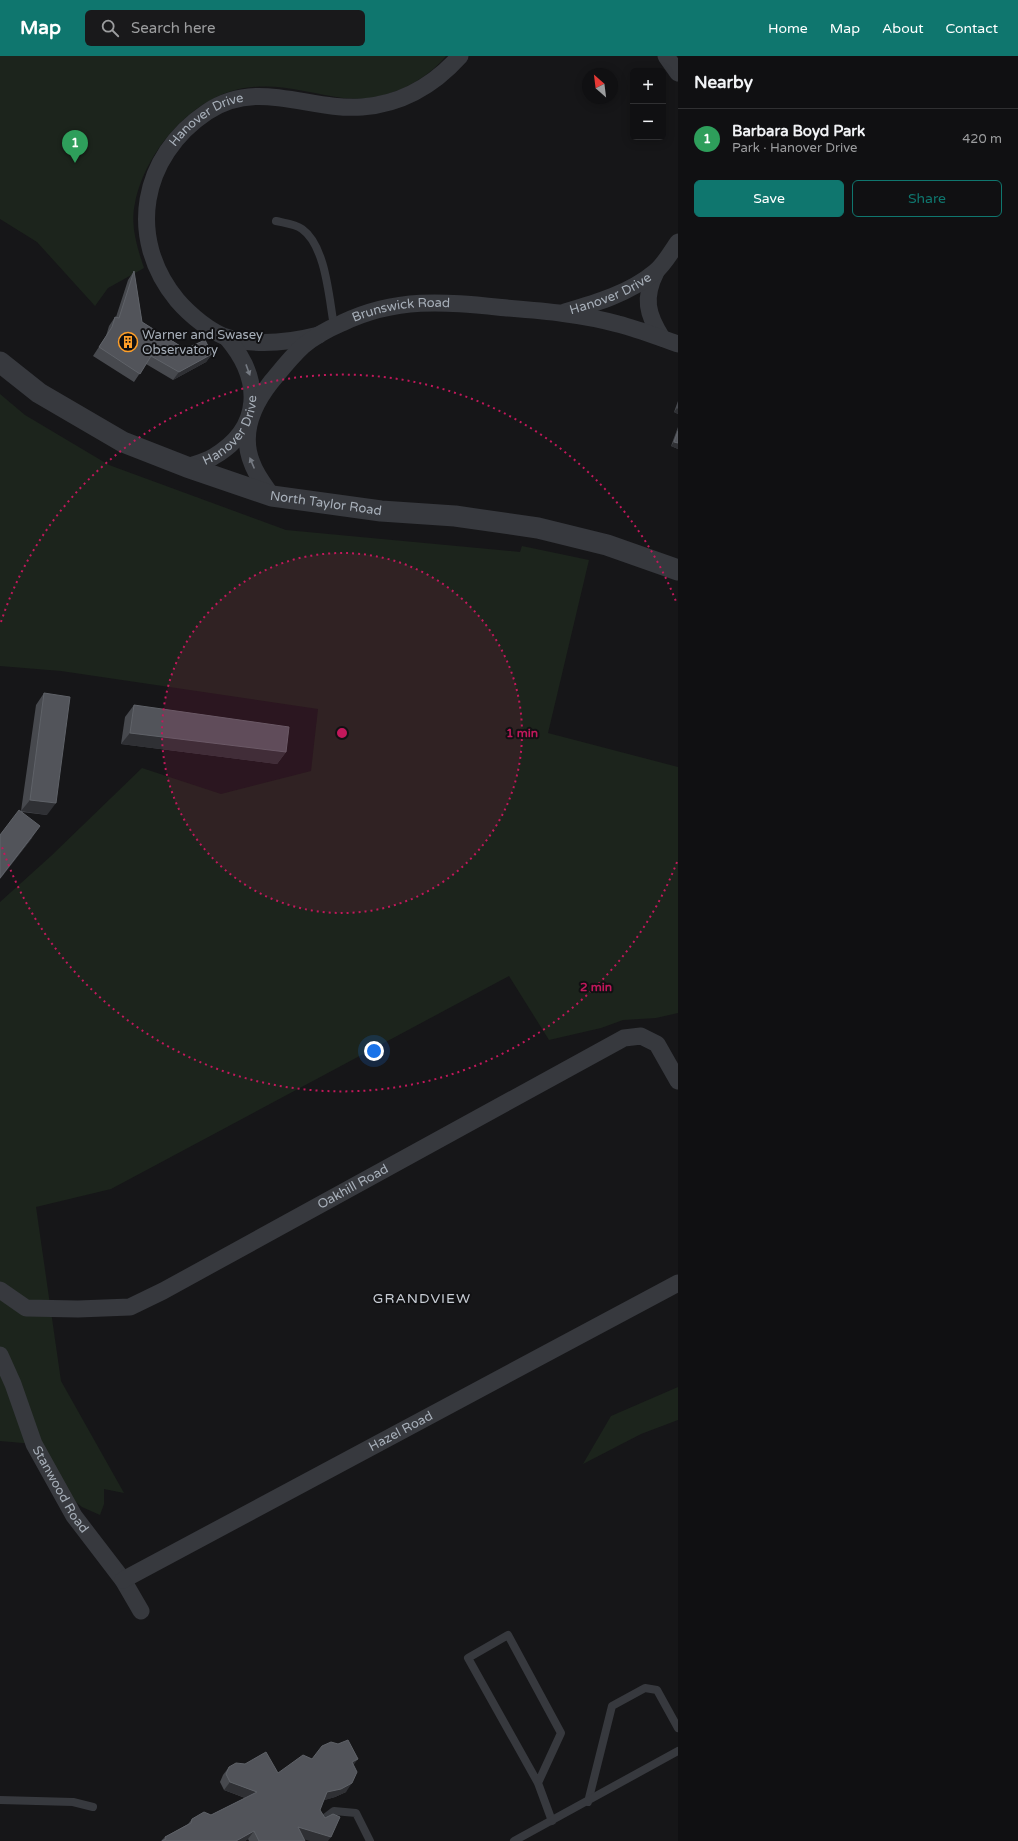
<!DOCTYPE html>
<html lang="en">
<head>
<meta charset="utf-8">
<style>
  :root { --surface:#101012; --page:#19191b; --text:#f1f3f6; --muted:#9c9d9f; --line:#303032; --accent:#0f766e }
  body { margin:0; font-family:"Varela Round",sans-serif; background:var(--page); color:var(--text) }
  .controls { position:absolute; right:12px; top:12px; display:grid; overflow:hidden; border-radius:6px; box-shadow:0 2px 10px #0003 }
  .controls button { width:36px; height:36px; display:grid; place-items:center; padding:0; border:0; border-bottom:1px solid var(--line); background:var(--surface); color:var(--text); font:20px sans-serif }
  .compass { position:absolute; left:582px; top:12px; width:36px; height:36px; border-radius:50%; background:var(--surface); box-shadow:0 2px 10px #0003; rotate:332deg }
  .you { position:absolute; left:374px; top:995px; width:14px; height:14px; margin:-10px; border:3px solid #fff; border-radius:50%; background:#1a73e8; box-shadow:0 0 0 6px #1a73e833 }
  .badge { display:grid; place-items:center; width:26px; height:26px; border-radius:50%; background:var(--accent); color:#fff; font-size:13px; font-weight:700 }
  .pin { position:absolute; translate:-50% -33px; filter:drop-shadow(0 1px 2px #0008) }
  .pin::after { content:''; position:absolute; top:21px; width:14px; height:12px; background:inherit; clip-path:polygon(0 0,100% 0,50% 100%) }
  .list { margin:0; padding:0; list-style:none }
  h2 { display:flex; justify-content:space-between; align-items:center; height:52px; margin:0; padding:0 16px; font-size:17px }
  h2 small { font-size:13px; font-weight:400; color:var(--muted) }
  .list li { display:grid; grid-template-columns:26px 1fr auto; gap:12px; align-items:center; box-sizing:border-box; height:60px; padding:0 16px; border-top:1px solid var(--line) }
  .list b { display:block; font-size:15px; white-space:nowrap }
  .list p { margin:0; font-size:13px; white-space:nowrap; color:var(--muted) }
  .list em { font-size:13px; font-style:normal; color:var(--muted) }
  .actions { display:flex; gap:8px; padding:12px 16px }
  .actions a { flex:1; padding:9px 0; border:1px solid var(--accent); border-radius:6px; text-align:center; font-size:14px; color:var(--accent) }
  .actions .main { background:var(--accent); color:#fff }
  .icon { flex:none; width:22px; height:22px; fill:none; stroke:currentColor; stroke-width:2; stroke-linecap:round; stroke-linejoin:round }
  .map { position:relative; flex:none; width:678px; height:1785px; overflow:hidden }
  header { display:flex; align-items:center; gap:24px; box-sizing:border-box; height:56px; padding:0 20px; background:var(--accent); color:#fff }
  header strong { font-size:19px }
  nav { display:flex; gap:22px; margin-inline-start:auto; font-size:14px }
  .search { width:280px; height:36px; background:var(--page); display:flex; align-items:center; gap:10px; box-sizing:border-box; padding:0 14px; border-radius:6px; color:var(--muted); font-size:15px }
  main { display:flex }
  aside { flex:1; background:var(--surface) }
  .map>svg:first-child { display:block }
  .green { fill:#1c241c }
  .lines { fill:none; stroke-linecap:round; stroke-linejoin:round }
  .service { stroke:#37393e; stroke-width:8 }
  .minor { stroke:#37393e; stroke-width:17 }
  .tertiary { stroke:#37393e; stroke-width:21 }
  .wall { fill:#47494e }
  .shaded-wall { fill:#2f3034 }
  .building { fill:#52545a; stroke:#5f6268 }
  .oneway { fill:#757a82 }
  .ring { fill:none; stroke:#c2185b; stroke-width:2; stroke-dasharray:2 4 }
  .labels { text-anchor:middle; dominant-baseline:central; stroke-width:4; stroke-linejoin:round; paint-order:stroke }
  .street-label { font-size:13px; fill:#a7afb9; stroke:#111113 }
  .poi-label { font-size:13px; fill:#a7afb9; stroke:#111113; text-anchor:start }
  .neighbourhood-label { font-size:14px; letter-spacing:1px; fill:#c8cdd5; stroke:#111113 }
  .centre { fill:#c2185b; stroke:#111113; stroke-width:2 }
  .ring-label { font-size:12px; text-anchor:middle; font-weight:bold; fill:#c2185b; stroke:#111113; stroke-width:4; stroke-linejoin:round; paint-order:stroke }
</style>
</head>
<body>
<header>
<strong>Map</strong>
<div class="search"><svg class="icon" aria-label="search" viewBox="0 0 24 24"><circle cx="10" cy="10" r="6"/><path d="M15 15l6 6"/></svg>Search here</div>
<nav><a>Home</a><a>Map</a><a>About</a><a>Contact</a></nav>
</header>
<main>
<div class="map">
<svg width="678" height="1785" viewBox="0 0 678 1785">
  <rect width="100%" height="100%" fill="#161618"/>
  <g class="green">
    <path d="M 0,0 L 446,0 C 422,29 381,47 343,42 C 313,38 284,28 253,31 C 196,35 146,93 135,147 C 130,169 137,191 144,212 L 108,232 L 95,250 L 37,186 L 0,163 Z"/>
    <path d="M 0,338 L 25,359 L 109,409 L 286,474 L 520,496 L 522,490 L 589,504 L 548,677 L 678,711 L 678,957 L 656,962 L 623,964 L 601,972 L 549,984 L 509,920 L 111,1133 L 36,1151 L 61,1325 L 124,1437 L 104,1433 L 104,1448 L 100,1459 L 82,1451 L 73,1444 L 34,1388 L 0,1385 L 0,846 L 51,800 L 142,712 L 221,738 L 311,715 L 318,653 L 61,615 L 0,610 Z"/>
    <path d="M 678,1331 L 678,1364 L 641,1378 L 583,1408 L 611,1360 Z"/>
  </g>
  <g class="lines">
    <g class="service">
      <path d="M 276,165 C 284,167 295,168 302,173 C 326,190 329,243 334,270"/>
      <path d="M 538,1727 L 561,1677 L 508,1579 L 468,1602 L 538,1727 L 552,1765"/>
      <path d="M 0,1744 L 73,1746 L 93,1751"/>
      <path d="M 588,1746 L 612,1650 L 645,1632 L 657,1634 L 678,1672"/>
      <path d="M 321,1765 L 334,1755 L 356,1757 L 370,1785"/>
      <path d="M 514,1785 L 678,1695"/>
    </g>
    <g class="minor">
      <path d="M 666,0 L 678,17"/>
      <path d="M 656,216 C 643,242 647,258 662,282"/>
      <path id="s1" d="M 565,256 C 596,247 630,237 655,216 C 664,209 671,196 678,186"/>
      <path id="s2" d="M 319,279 C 291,286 257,290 229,282 C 211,277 189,258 177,244 C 126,182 141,100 207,56 C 257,22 309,55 362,51 C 401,48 434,29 460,0"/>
      <path id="s3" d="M 187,411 C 195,408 205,406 213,401 C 263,372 262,323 227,282"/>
      <path id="s4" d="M 272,440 C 265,430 256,419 252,407 C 240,378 253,349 271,326 C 281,314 291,301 303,290 C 315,280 328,273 342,267 C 398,240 447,246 507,252 C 544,255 582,258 618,268 C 638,273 658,281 678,288"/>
      <path id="s5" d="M 0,1234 L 26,1252 L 78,1253 L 130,1251 L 163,1235 L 624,982 L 641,980 L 657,988 L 678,1025"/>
      <path id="s6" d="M 0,1299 L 13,1328 L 34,1388 L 74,1460 L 123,1524 L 141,1555"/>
      <path id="s7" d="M 123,1524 L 678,1227"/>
    </g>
    <path class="tertiary" id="s8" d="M 0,306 L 39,337 L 123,386 L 187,411 L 272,440 L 381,455 L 455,460 L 538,472 L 607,489 L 678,514"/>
  </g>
  <g class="wall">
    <path d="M 134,215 L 142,266 L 185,293 L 212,298 L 206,306 L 173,324 L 146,308 L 134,326 L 93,300 L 106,280 L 109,270 L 115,261 L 116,261 L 128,224 Z"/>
    <path d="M 678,345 L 678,358 L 674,356 Z"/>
    <path d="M 678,371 L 678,393 L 671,390 Z"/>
    <path d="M 44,637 L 47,759 L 22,756 L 32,782 L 0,823 L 0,779 L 21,755 L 36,649 Z"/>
    <path d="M 134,649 L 286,696 L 277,708 L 121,688 L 125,661 Z"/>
    <path d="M 312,1703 L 353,1709 L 346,1736 L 335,1741 L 324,1744 L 304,1783 L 305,1785 L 249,1785 L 248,1783 L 245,1785 L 161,1785 L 165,1781 L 188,1768 L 192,1763 L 211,1759 L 245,1742 L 224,1734 L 220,1726 L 223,1719 L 229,1711 L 278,1717 Z"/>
  </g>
  <g class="shaded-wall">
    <path d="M 212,298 L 206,306 L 173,324 L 179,316 Z"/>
    <path d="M 677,352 L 678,353 L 678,358 L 674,356 Z"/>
    <path d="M 674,386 L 678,387 L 678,393 L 671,390 Z"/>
    <path d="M 130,677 L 286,696 L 277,708 L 121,688 Z"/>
    <path d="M 30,744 L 56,747 L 47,759 L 21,755 Z"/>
    <path d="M 40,770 L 32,782 L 0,823 L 0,822 Z"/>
    <path d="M 358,1703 L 352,1711 L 352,1706 Z"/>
    <path d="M 230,1726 L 257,1736 L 251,1744 L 224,1734 Z"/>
    <path d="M 352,1727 L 346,1736 L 335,1741 L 322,1745 L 327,1736 Z"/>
    <path d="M 298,1771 L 331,1781 L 328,1785 L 310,1785 L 292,1780 Z"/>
    <path d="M 254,1775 L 248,1783 L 245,1785 L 236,1785 Z"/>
  </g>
  <g class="building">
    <path d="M 134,215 L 142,266 L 185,293 L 205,284 L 212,298 L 179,316 L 151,300 L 140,318 L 99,291 L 112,271 L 115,261 L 119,262 Z"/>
    <path d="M 678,375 L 678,387 L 674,386 Z"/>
    <path d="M 44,637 L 70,641 L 56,747 L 30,744 Z"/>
    <path d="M 134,649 L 289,671 L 286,696 L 130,677 Z"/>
    <path d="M 19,754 L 40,770 L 0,822 L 0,779 Z"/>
    <path d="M 348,1684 L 358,1703 L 352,1706 L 357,1716 L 352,1727 L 341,1733 L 327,1736 L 320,1754 L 325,1762 L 333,1758 L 340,1761 L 331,1781 L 298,1771 L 305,1785 L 259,1785 L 254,1775 L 236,1785 L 162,1785 L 166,1783 L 165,1781 L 191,1767 L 192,1763 L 204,1756 L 211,1759 L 257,1736 L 230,1726 L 226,1718 L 229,1711 L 236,1707 L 245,1708 L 266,1696 L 278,1717 L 303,1699 L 312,1703 L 322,1690 L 331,1686 L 338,1688 Z"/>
  </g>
  <defs><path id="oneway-solid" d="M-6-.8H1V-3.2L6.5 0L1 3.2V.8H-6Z"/></defs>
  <g class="oneway">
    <use href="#oneway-solid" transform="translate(248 314) rotate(70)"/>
    <use href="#oneway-solid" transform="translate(252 407) rotate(-113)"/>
  </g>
  <circle cx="342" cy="677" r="180" fill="#c2185b" fill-opacity=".12"/>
  <g class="ring">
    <circle cx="342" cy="677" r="180"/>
    <path d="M677 806A359 359 0 0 1 1 788M1 566A359 359 0 0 1 677 548"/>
  </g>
  <defs>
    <g id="building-ring" transform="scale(1)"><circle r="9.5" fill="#111113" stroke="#ff9f28" stroke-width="1.5"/><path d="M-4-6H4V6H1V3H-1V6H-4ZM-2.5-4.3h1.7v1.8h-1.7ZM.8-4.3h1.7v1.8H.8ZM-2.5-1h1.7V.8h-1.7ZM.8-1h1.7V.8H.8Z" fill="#ff9f28"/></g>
  </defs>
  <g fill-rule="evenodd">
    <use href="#building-ring" x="128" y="286"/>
  </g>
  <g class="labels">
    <g class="street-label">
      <text stroke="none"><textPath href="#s2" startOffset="368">Hanover Drive</textPath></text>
      <text stroke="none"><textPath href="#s1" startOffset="49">Hanover Drive</textPath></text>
      <text stroke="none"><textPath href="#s4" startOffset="281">Brunswick Road</textPath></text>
      <text stroke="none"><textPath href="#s3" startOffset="61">Hanover Drive</textPath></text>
      <text stroke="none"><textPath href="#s8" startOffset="360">North Taylor Road</textPath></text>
      <text stroke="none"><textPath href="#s5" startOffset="389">Oakhill Road</textPath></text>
      <text stroke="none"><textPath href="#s7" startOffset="315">Hazel Road</textPath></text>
      <text stroke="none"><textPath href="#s6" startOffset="148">Stanwood Road</textPath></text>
    </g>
    <g class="poi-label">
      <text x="142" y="279">Warner and Swasey<tspan x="142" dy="15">Observatory</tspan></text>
    </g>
    <g class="neighbourhood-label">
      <text x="422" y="1242">GRANDVIEW</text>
    </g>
  </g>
  <circle cx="342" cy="677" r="6" class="centre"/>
  <g class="ring-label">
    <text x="522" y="681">1 min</text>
    <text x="596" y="935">2 min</text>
  </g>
</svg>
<div class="controls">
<button>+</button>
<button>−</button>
</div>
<svg class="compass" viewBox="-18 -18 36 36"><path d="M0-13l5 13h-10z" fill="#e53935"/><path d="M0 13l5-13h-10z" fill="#9c9d9f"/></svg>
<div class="you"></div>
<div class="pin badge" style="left:75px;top:107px;background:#2e9e5b">1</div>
</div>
<aside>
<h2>Nearby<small></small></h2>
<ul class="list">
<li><span class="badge" style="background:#2e9e5b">1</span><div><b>Barbara Boyd Park</b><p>Park · Hanover Drive</p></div><em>420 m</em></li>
</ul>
<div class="actions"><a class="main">Save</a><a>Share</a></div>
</aside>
</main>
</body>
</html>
